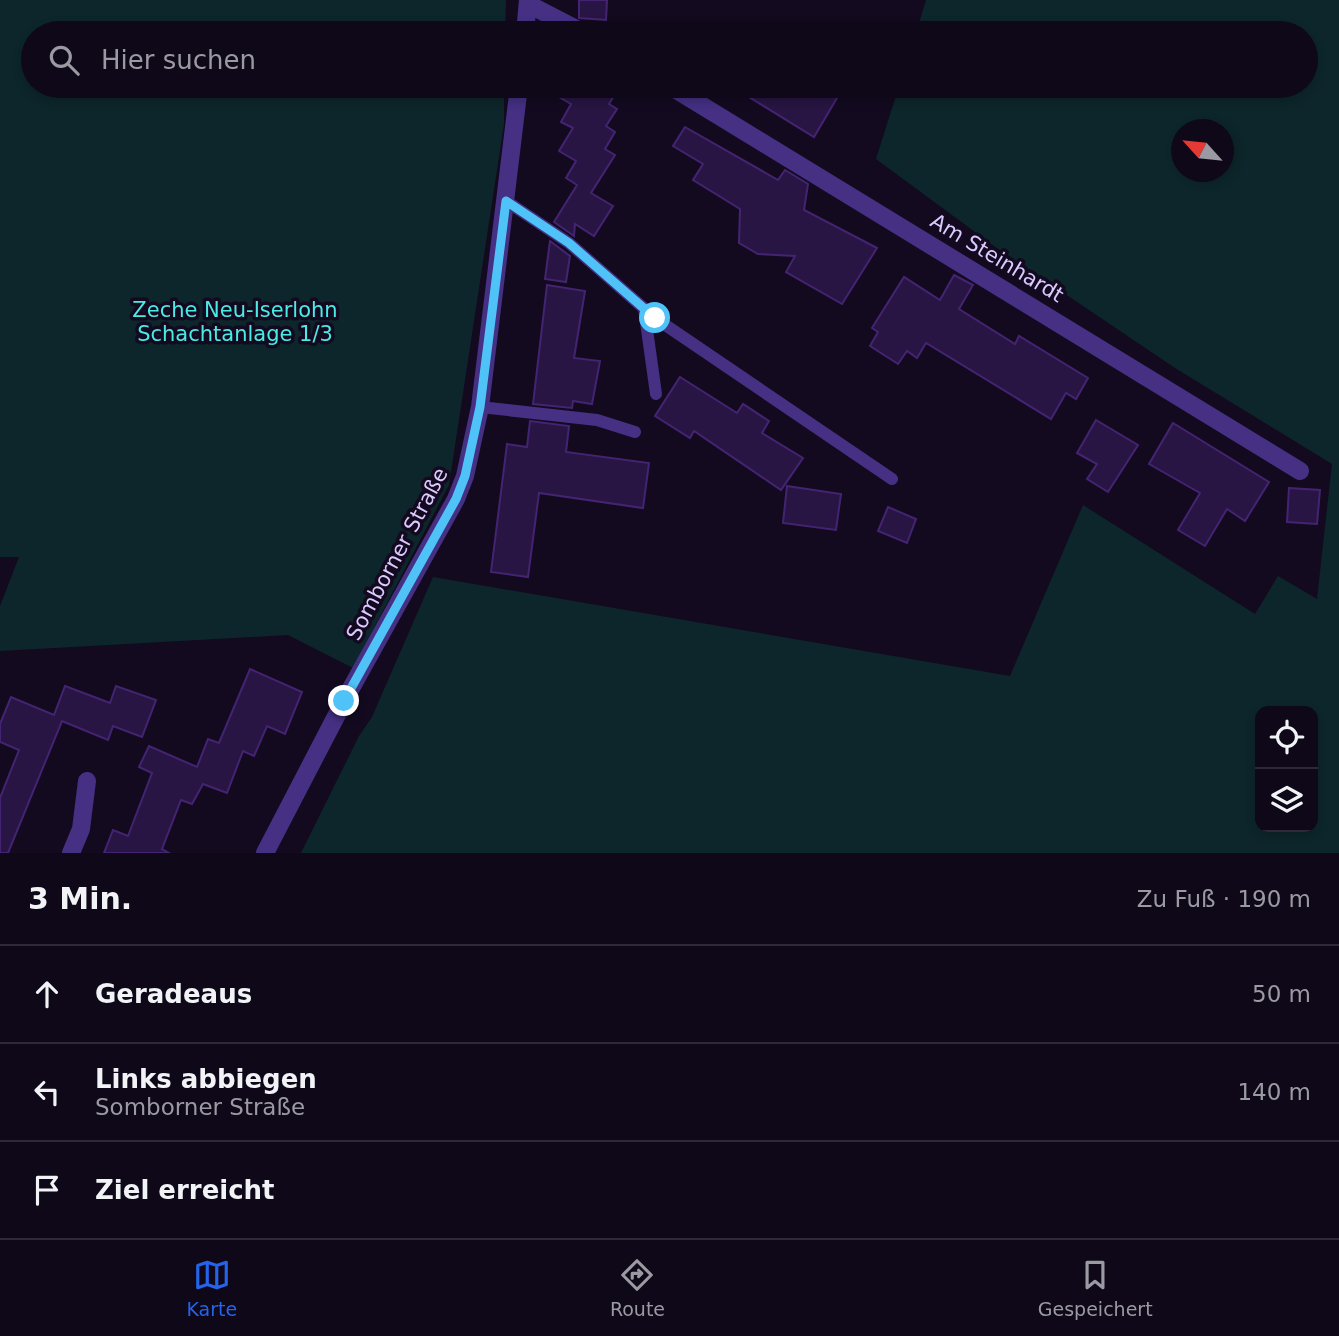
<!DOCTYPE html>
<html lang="de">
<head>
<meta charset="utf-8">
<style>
  :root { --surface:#0e0818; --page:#1c1625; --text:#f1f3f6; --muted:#9b9aa2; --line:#2e2937; --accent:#2563eb }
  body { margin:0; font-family:"DejaVu Sans",sans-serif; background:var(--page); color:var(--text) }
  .controls { position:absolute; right:21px; bottom:21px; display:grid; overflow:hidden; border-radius:14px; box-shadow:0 4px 10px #0003 }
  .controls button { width:63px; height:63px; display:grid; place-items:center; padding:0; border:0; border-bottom:2px solid var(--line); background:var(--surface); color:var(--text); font:35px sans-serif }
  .compass { position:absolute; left:1171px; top:119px; width:63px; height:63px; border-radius:50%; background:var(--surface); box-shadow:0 4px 10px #0003; rotate:297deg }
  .stop { position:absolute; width:21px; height:21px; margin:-16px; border:5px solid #4fc3f7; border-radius:50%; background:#fff }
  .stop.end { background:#4fc3f7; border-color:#fff; box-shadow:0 2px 7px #0008 }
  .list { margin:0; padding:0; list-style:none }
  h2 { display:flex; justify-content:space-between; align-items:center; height:91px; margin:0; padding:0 28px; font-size:30px }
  h2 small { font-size:23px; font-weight:400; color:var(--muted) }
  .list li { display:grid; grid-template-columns:46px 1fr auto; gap:21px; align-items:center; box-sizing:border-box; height:98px; padding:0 28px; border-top:2px solid var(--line) }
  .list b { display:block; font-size:26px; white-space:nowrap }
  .list p { margin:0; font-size:23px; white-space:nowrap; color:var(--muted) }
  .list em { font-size:23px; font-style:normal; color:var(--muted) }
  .icon { flex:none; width:38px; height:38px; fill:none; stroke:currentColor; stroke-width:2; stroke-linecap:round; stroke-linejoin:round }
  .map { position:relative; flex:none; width:1339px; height:853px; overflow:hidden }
  .search { position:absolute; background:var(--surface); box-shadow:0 4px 10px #0003; left:21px; right:21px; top:21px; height:77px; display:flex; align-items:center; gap:18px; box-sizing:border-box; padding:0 24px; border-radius:38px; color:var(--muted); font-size:26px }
  .sheet { height:385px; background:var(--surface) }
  nav { display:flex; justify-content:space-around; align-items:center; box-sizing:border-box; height:98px; border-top:2px solid var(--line); background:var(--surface); font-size:19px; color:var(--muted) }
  nav a { display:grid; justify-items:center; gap:4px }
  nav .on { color:var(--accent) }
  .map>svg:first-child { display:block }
  .green { fill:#0d262b; fill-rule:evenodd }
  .building { fill:#281543; stroke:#442472; stroke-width:2 }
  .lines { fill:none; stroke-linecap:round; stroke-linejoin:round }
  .service { stroke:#453084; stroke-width:12 }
  .minor { stroke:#453084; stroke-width:18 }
  .route { stroke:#4fc3f7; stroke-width:9 }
  .labels { text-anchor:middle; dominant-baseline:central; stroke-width:7; stroke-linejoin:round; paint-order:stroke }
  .street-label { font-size:21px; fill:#dbcaff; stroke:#130a20 }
  .park-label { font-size:21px; fill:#4aebe5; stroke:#130a20 }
</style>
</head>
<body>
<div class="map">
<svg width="1339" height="853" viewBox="0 0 1339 853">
  <rect width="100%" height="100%" fill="#130a20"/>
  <g class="green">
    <path d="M 0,0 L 506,0 L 505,33 L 33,33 L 33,86 L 504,86 L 504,124 L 449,485 L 353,668 L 288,635 L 0,651 L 0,606 L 19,557 L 0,557 Z"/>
    <path d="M 926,0 L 1339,0 L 1339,853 L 301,853 L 359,736 L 372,717 L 433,577 L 1010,676 L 1083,505 L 1255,614 L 1278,576 L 1317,599 L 1332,464 L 1175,368 L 994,246 L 876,159 L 899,86 L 1306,86 L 1306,33 L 916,33 ZM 1182,130 L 1224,130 L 1224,172 L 1182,172 ZM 1260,711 L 1313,711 L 1313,827 L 1260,827 Z"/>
  </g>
  <g class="building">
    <path d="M 579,0 L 607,0 L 606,20 L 579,18 Z"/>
    <path d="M 540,86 L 620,86 L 609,104 L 617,109 L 606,126 L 615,132 L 605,149 L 615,155 L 591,193 L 613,206 L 594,236 L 575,224 L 574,236 L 554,222 L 577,185 L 566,178 L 576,161 L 559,151 L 573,128 L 561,122 L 571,104 Z"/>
    <path d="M 731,86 L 844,86 L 814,137 Z"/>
    <path d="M 685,127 L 778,180 L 785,170 L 808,184 L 804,210 L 877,248 L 842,304 L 786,272 L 795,256 L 758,254 L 739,243 L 740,209 L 693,180 L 703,164 L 673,146 Z"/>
    <path d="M 550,241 L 570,256 L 566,282 L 545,279 Z"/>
    <path d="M 954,275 L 973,285 L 959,309 L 1015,344 L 1019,336 L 1088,378 L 1076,399 L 1066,393 L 1051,419 L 926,343 L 917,358 L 907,351 L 898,364 L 870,346 L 878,332 L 872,328 L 904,277 L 940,300 Z"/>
    <path d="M 547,285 L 585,291 L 574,358 L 600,361 L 592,404 L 573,401 L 572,408 L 533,404 Z"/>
    <path d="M 680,377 L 737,413 L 743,404 L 769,421 L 762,433 L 803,458 L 781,490 L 694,431 L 690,438 L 655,416 Z"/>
    <path d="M 1096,420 L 1138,445 L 1108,492 L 1087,479 L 1097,464 L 1077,453 Z"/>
    <path d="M 530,421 L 569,426 L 566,452 L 649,463 L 643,508 L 539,493 L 528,577 L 491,572 L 507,444 L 527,447 Z"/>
    <path d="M 1173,423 L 1269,482 L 1245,521 L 1227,509 L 1205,546 L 1178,530 L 1200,493 L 1149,464 Z"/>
    <path d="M 787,486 L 841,494 L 836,530 L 783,523 Z"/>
    <path d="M 1289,488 L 1320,490 L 1317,524 L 1287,522 Z"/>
    <path d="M 888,507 L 916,519 L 907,543 L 878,531 Z"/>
    <path d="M 250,669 L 302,692 L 285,734 L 267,726 L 254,756 L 243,751 L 227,793 L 203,784 L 192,804 L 181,800 L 162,849 L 169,853 L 104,853 L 113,830 L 128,836 L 152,773 L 139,767 L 149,746 L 197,767 L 208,739 L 219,743 Z"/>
    <path d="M 65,686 L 110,703 L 116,686 L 156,700 L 142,737 L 113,726 L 108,740 L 62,721 L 8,853 L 0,853 L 0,798 L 19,750 L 0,742 L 0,724 L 11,697 L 54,715 Z"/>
  </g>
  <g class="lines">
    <g class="service">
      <path d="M 506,201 L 569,243 L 655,318 L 892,479"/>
      <path d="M 644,308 L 656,394"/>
      <path d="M 480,407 L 597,420 L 635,432"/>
    </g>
    <g class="minor">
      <path d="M 528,4 L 584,33"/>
      <path d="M 525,33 L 528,0"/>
      <path d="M 670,86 L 1300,471"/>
      <path d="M 71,853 L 81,829 L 87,781"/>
      <path d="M 265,853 L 344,701 L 456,499 L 465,476 L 480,407 L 519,86"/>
    </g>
  </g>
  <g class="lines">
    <path class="route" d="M 344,701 L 456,499 L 465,476 L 480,407 L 506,201 L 569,243 L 655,318"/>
  </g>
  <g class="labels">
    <g class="street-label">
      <text transform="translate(997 258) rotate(31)">Am Steinhardt</text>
      <text transform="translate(397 554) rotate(-62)">Somborner Straße</text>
    </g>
    <g class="park-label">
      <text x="235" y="310">Zeche Neu-Iserlohn<tspan x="235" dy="24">Schachtanlage 1/3</tspan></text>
    </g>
  </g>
</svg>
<div class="controls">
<button><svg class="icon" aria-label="locate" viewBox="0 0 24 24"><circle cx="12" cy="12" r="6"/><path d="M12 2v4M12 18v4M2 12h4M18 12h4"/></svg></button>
<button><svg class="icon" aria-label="layers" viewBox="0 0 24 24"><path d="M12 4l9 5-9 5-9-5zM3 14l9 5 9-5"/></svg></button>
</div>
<svg class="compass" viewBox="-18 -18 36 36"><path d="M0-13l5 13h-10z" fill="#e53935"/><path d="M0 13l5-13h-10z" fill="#9b9aa2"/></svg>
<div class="stop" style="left:655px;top:318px"></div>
<div class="stop end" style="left:344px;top:701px"></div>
<div class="search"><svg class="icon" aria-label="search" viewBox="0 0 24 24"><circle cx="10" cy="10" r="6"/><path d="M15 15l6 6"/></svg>Hier suchen</div>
</div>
<section class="sheet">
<h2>3 Min.<small>Zu Fuß · 190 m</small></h2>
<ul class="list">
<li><svg class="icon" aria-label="ahead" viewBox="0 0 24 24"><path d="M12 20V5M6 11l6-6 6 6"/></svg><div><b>Geradeaus</b></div><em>50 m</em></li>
<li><svg class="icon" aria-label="left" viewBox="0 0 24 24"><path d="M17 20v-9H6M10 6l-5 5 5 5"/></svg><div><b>Links abbiegen</b><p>Somborner Straße</p></div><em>140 m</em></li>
<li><svg class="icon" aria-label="arrive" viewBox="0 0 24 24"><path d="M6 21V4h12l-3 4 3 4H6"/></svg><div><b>Ziel erreicht</b></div></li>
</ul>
</section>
<nav>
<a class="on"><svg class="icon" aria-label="map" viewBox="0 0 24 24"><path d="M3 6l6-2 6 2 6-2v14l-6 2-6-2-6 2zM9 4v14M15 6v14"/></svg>Karte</a>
<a><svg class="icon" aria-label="directions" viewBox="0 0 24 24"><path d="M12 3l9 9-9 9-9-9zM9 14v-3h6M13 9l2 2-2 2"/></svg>Route</a>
<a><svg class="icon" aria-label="saved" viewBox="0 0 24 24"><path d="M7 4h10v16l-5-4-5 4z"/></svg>Gespeichert</a>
</nav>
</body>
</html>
